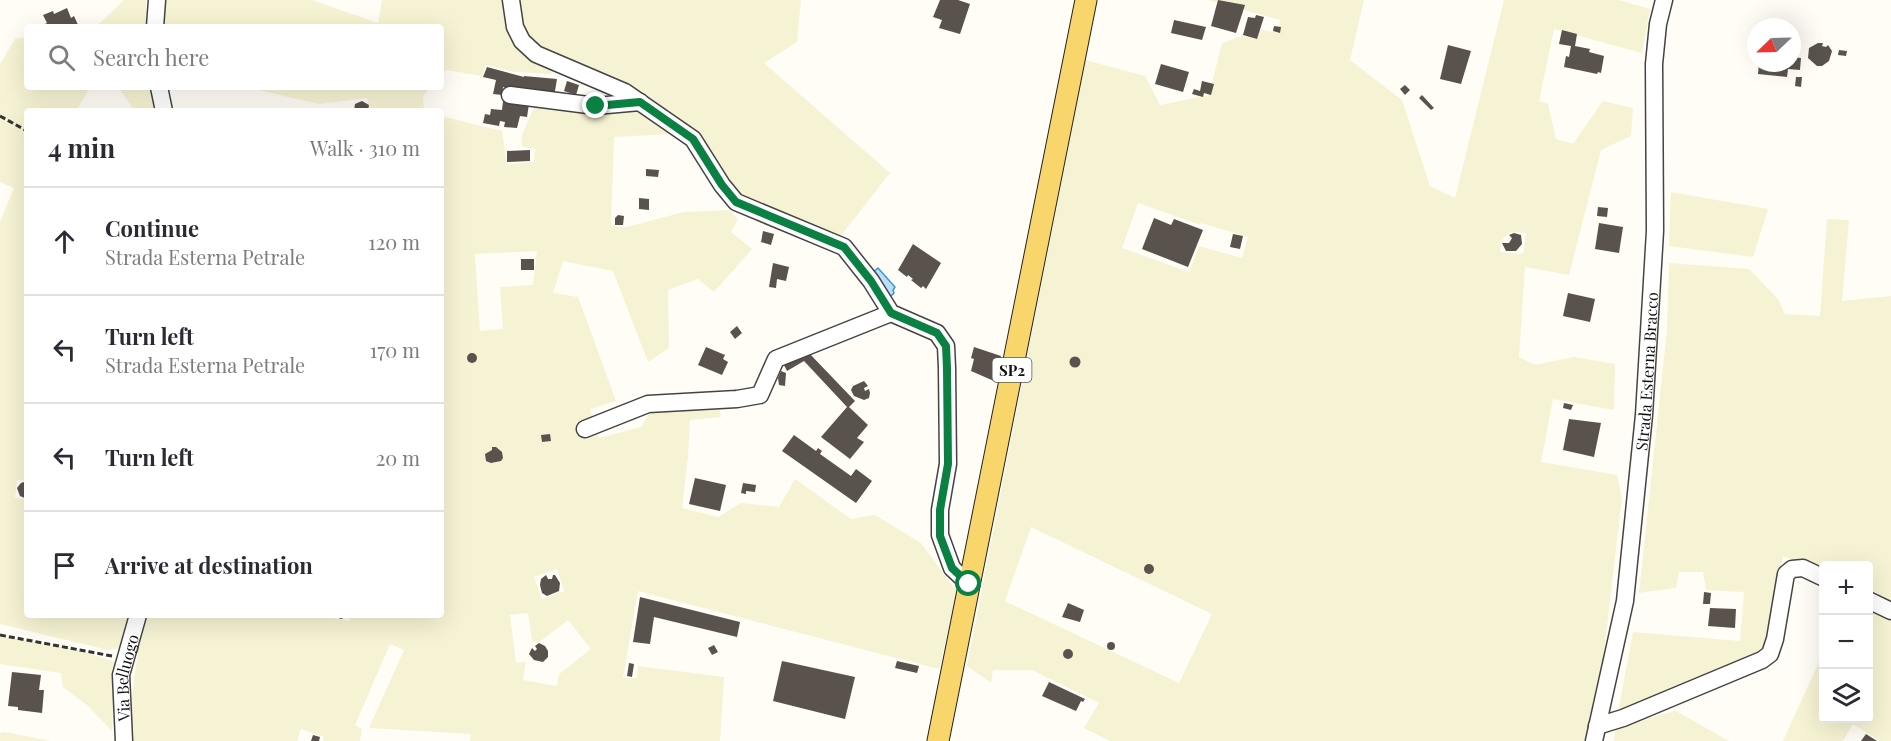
<!DOCTYPE html>
<html lang="en">
<head>
<meta charset="utf-8">
<style>
  :root { --surface:#fff; --page:#f2f2f3; --text:#2b2b33; --muted:#7c7c81; --line:#e1e1e2 }
  body { margin:0; font-family:"Playfair Display",serif; background:var(--page); color:var(--text) }
  .controls { position:absolute; right:18px; bottom:18px; display:grid; overflow:hidden; border-radius:6px; box-shadow:0 6px 24px #0002 }
  .controls button { width:54px; height:54px; display:grid; place-items:center; padding:0; border:0; border-bottom:2px solid var(--line); background:var(--surface); color:var(--text); font:30px sans-serif }
  .compass { position:absolute; left:1747px; top:18px; width:54px; height:54px; border-radius:50%; background:var(--surface); box-shadow:0 6px 24px #0002; rotate:247deg }
  .stop { position:absolute; width:18px; height:18px; margin:-14px; border:4px solid #0b8043; border-radius:50%; background:#fff }
  .stop.end { background:#0b8043; border-color:#fff; box-shadow:0 2px 6px #0008 }
  .list { margin:0; padding:0; list-style:none }
  h2 { display:flex; justify-content:space-between; align-items:center; height:78px; margin:0; padding:0 24px; font-size:26px }
  h2 small { font-size:20px; font-weight:400; color:var(--muted) }
  .list li { display:grid; grid-template-columns:39px 1fr auto; gap:18px; align-items:center; box-sizing:border-box; height:108px; padding:0 24px; border-top:2px solid var(--line) }
  .list b { display:block; font-size:22px; white-space:nowrap }
  .list p { margin:0; font-size:20px; white-space:nowrap; color:var(--muted) }
  .list em { font-size:20px; font-style:normal; color:var(--muted) }
  .icon { flex:none; width:33px; height:33px; fill:none; stroke:currentColor; stroke-width:2; stroke-linecap:round; stroke-linejoin:round }
  .map { position:relative; flex:none; width:1891px; height:741px; overflow:hidden }
  .search { position:absolute; background:var(--surface); box-shadow:0 6px 24px #0002; left:24px; top:24px; width:420px; height:66px; display:flex; align-items:center; gap:15px; box-sizing:border-box; padding:0 21px; border-radius:6px; color:var(--muted); font-size:22px }
  .panel { position:absolute; background:var(--surface); box-shadow:0 6px 24px #0002; left:24px; top:108px; width:420px; height:510px; border-radius:6px }
  .map>svg:first-child { display:block }
  .farmland { fill:#f6f3d4; fill-rule:evenodd }
  .water { fill:#b9e0f7; stroke:#3f96cf; stroke-width:1.5 }
  .building { fill:#5a524d }
  .lines { fill:none; stroke-linecap:round; stroke-linejoin:round }
  .minor-casing { stroke:#444; stroke-width:19 }
  .major-casing { stroke:#222; stroke-width:23 }
  .path { stroke:#333; stroke-width:3; stroke-dasharray:6 3; stroke-linecap:butt }
  .minor { stroke:#fff; stroke-width:16 }
  .major { stroke:#f9d66b; stroke-width:21 }
  .route { stroke:#0b8043; stroke-width:8 }
  .labels { text-anchor:middle; dominant-baseline:central; stroke-width:6; stroke-linejoin:round; paint-order:stroke }
  .shield { fill:#fff; stroke:#585858; stroke-width:1.5 }
  .shield-label { font-size:15px; font-weight:bold; fill:#111 }
  .street-label { font-size:16px; fill:#111; stroke:#fff }
</style>
</head>
<body>
<div class="map">
<svg width="1891" height="741" viewBox="0 0 1891 741">
  <rect width="100%" height="100%" fill="#fffdf5"/>
  <g class="farmland">
    <path d="M 124,0 L 146,0 L 146,27 L 96,27 Z"/>
    <path d="M 160,0 L 312,0 L 378,23 L 382,0 L 508,0 L 511,33 L 549,64 L 552,74 L 515,72 L 486,65 L 482,76 L 446,70 L 441,75 L 441,27 L 160,27 Z"/>
    <path d="M 517,0 L 801,0 L 797,42 L 764,63 L 890,173 L 835,243 L 727,192 L 695,136 L 554,60 L 523,36 Z"/>
    <path d="M 1208,0 L 1364,0 L 1350,60 L 1402,100 L 1430,186 L 1455,198 L 1504,0 L 1619,0 L 1650,9 L 1642,53 L 1554,29 L 1539,101 L 1548,104 L 1556,139 L 1573,144 L 1603,101 L 1633,108 L 1631,136 L 1601,150 L 1569,275 L 1525,267 L 1519,357 L 1535,365 L 1574,357 L 1615,364 L 1614,410 L 1553,399 L 1541,462 L 1617,475 L 1622,498 L 1602,669 L 1587,741 L 1110,741 L 1084,728 L 1099,703 L 1032,670 L 993,670 L 991,683 L 967,666 L 1085,60 L 1145,76 L 1160,105 L 1209,95 L 1222,43 L 1242,36 L 1256,39 L 1259,29 L 1278,33 L 1280,20 ZM 1138,203 L 1200,225 L 1201,223 L 1248,237 L 1242,258 L 1199,246 L 1189,272 L 1122,248 ZM 1510,232 L 1526,233 L 1523,254 L 1500,252 L 1501,241 ZM 1031,527 L 1212,614 L 1179,683 L 1005,601 Z"/>
    <path d="M 27,37 L 27,87 L 90,87 L 76,111 L 27,111 L 27,481 L 17,480 L 15,498 L 27,500 L 27,615 L 135,615 L 127,647 L 108,650 L 0,624 L 0,222 L 14,188 L 0,182 L 0,64 L 15,39 Z"/>
    <path d="M 118,87 L 152,87 L 156,111 L 135,111 Z"/>
    <path d="M 245,87 L 431,87 L 423,96 L 424,111 L 371,111 L 367,98 L 319,104 Z"/>
    <path d="M 535,105 L 643,109 L 672,134 L 614,137 L 611,226 L 627,227 L 684,212 L 730,210 L 738,219 L 731,232 L 752,249 L 714,292 L 698,279 L 668,290 L 669,348 L 648,362 L 613,271 L 563,261 L 553,293 L 578,297 L 616,401 L 590,409 L 599,438 L 641,427 L 650,412 L 719,403 L 721,417 L 690,420 L 688,457 L 682,508 L 718,517 L 741,503 L 779,507 L 795,479 L 851,519 L 875,515 L 921,543 L 957,592 L 939,669 L 638,591 L 623,678 L 637,678 L 638,666 L 724,677 L 720,741 L 470,741 L 471,734 L 369,728 L 404,650 L 390,644 L 355,725 L 362,729 L 360,741 L 323,741 L 324,737 L 301,729 L 297,741 L 126,741 L 143,615 L 328,615 L 328,617 L 349,621 L 351,615 L 441,615 L 441,116 L 502,131 L 507,164 L 534,162 L 535,149 L 522,147 L 522,135 ZM 537,251 L 533,285 L 500,287 L 503,329 L 480,331 L 475,254 ZM 557,569 L 564,591 L 542,599 L 534,577 ZM 528,613 L 532,641 L 538,643 L 568,620 L 591,649 L 559,674 L 557,686 L 523,680 L 526,662 L 516,663 L 510,615 Z"/>
    <path d="M 1671,192 L 1768,209 L 1753,257 L 1669,246 Z"/>
    <path d="M 1827,219 L 1849,220 L 1842,301 L 1891,296 L 1891,605 L 1869,594 L 1868,566 L 1824,566 L 1823,574 L 1783,556 L 1764,654 L 1618,712 L 1633,632 L 1740,641 L 1744,592 L 1706,590 L 1703,572 L 1679,572 L 1676,588 L 1639,593 L 1667,330 L 1669,263 L 1749,269 L 1778,299 L 1785,314 L 1820,316 Z"/>
    <path d="M 1869,606 L 1891,617 L 1891,741 L 1880,741 L 1853,724 L 1843,741 L 1783,741 L 1823,653 L 1824,718 L 1868,718 Z"/>
    <path d="M 0,636 L 79,650 L 115,662 L 112,731 L 88,706 L 63,687 L 61,673 L 0,664 Z"/>
    <path d="M 1676,711 L 1729,741 L 1614,741 L 1616,726 Z"/>
    <path d="M 5,732 L 50,741 L 0,741 L 0,733 Z"/>
  </g>
  <path class="water" d="M 878,268 L 895,287 L 893,290 L 894,293 L 890,297 L 871,274 Z"/>
  <g class="building">
    <path d="M 940,0 L 958,0 L 970,4 L 960,34 L 939,28 L 942,20 L 933,17 Z"/>
    <path d="M 1218,0 L 1245,5 L 1236,33 L 1211,26 Z"/>
    <path d="M 67,8 L 71,18 L 74,16 L 79,27 L 46,27 L 45,24 L 47,23 L 43,15 L 53,11 L 54,14 Z"/>
    <path d="M 1256,15 L 1264,17 L 1257,39 L 1243,35 L 1248,17 L 1255,18 Z"/>
    <path d="M 1174,20 L 1206,27 L 1202,40 L 1171,33 Z"/>
    <path d="M 1274,26 L 1281,27 L 1280,33 L 1273,31 Z"/>
    <path d="M 1562,30 L 1577,34 L 1575,46 L 1590,49 L 1589,52 L 1604,56 L 1601,73 L 1598,72 L 1597,74 L 1564,67 L 1566,56 L 1569,57 L 1571,46 L 1559,44 Z"/>
    <path d="M 1818,43 L 1823,43 L 1822,46 L 1826,47 L 1828,45 L 1832,51 L 1829,61 L 1822,66 L 1817,66 L 1808,58 L 1809,48 Z"/>
    <path d="M 1448,45 L 1471,51 L 1461,84 L 1440,79 Z"/>
    <path d="M 1839,50 L 1847,51 L 1846,56 L 1838,55 Z"/>
    <path d="M 1792,57 L 1801,58 L 1800,70 L 1788,69 L 1787,77 L 1758,74 L 1759,63 L 1792,63 Z"/>
    <path d="M 1161,64 L 1189,72 L 1183,92 L 1155,84 Z"/>
    <path d="M 487,67 L 524,77 L 524,76 L 557,79 L 554,97 L 503,87 L 502,95 L 493,94 L 496,80 L 483,77 Z"/>
    <path d="M 1796,77 L 1802,77 L 1801,87 L 1795,86 Z"/>
    <path d="M 567,81 L 579,85 L 576,95 L 564,91 Z"/>
    <path d="M 1202,81 L 1214,84 L 1211,95 L 1204,93 L 1203,97 L 1192,94 L 1194,89 L 1200,91 Z"/>
    <path d="M 1405,85 L 1410,90 L 1405,95 L 1400,89 Z"/>
    <path d="M 1422,95 L 1434,108 L 1431,110 L 1419,98 Z"/>
    <path d="M 362,101 L 369,105 L 368,111 L 354,111 L 355,104 Z"/>
    <path d="M 503,101 L 529,104 L 527,117 L 520,116 L 517,128 L 504,127 L 505,122 L 500,121 L 499,126 L 483,123 L 485,114 L 490,115 L 491,109 L 502,110 Z"/>
    <path d="M 530,150 L 530,161 L 507,162 L 507,151 Z"/>
    <path d="M 646,169 L 659,170 L 658,177 L 646,176 Z"/>
    <path d="M 639,198 L 649,199 L 649,210 L 639,209 Z"/>
    <path d="M 1598,207 L 1608,208 L 1607,217 L 1597,216 Z"/>
    <path d="M 618,215 L 624,216 L 623,225 L 615,225 L 615,218 Z"/>
    <path d="M 1154,218 L 1171,225 L 1174,219 L 1203,230 L 1188,267 L 1142,249 Z"/>
    <path d="M 1599,223 L 1623,227 L 1619,253 L 1595,249 Z"/>
    <path d="M 763,231 L 774,234 L 771,245 L 761,242 Z"/>
    <path d="M 1514,233 L 1521,235 L 1522,244 L 1516,251 L 1506,251 L 1502,243 L 1509,243 L 1512,238 L 1509,235 Z"/>
    <path d="M 1233,234 L 1243,236 L 1240,249 L 1230,247 Z"/>
    <path d="M 913,244 L 941,263 L 926,289 L 923,286 L 921,288 L 911,280 L 913,279 L 908,275 L 907,277 L 898,270 Z"/>
    <rect x="521" y="259" width="13" height="11"/>
    <path d="M 773,263 L 789,267 L 786,281 L 777,279 L 776,288 L 769,287 Z"/>
    <path d="M 1568,293 L 1595,299 L 1590,322 L 1563,316 Z"/>
    <path d="M 737,326 L 742,333 L 735,339 L 730,332 Z"/>
    <path d="M 706,347 L 725,355 L 723,359 L 728,362 L 722,375 L 698,365 Z"/>
    <path d="M 974,347 L 1001,356 L 994,381 L 971,371 L 974,359 L 971,358 Z"/>
    <path d="M 808,352 L 855,401 L 849,407 L 868,425 L 857,438 L 864,442 L 850,459 L 821,437 L 847,407 L 804,361 L 787,371 L 783,363 Z"/>
    <circle cx="472" cy="358" r="5"/>
    <circle cx="1075" cy="362" r="5.5"/>
    <path d="M 781,371 L 786,373 L 785,386 L 779,385 L 778,378 Z"/>
    <path d="M 864,381 L 868,386 L 864,388 L 865,391 L 869,389 L 870,393 L 869,398 L 864,400 L 854,396 L 851,390 L 853,386 Z"/>
    <path d="M 1564,403 L 1573,405 L 1571,410 L 1563,408 Z"/>
    <path d="M 1569,419 L 1601,423 L 1594,457 L 1563,450 Z"/>
    <path d="M 550,434 L 551,441 L 542,442 L 541,435 Z"/>
    <path d="M 794,435 L 816,451 L 818,448 L 822,451 L 820,454 L 851,476 L 856,469 L 872,481 L 856,503 L 782,451 Z"/>
    <path d="M 492,447 L 496,447 L 502,452 L 503,458 L 501,461 L 491,463 L 486,461 L 485,454 L 492,450 Z"/>
    <path d="M 695,478 L 726,485 L 720,511 L 689,504 Z"/>
    <path d="M 27,481 L 27,499 L 20,496 L 17,488 L 21,483 Z"/>
    <path d="M 743,483 L 756,485 L 755,492 L 746,491 L 746,494 L 741,493 Z"/>
    <circle cx="1149" cy="569" r="5"/>
    <path d="M 546,575 L 548,579 L 552,579 L 553,575 L 555,575 L 560,583 L 559,591 L 547,596 L 542,593 L 540,585 L 541,579 Z"/>
    <path d="M 1704,592 L 1711,593 L 1710,604 L 1703,604 Z"/>
    <path d="M 640,597 L 740,622 L 737,637 L 654,617 L 650,644 L 633,642 Z"/>
    <path d="M 1068,603 L 1084,610 L 1080,622 L 1062,617 Z"/>
    <path d="M 1710,608 L 1736,609 L 1735,628 L 1708,626 Z"/>
    <path d="M 331,615 L 350,615 L 341,619 Z"/>
    <circle cx="1111" cy="646" r="4"/>
    <path d="M 539,643 L 545,646 L 548,651 L 548,657 L 543,662 L 534,660 L 529,654 L 532,648 L 535,651 L 537,649 L 535,646 Z"/>
    <path d="M 714,645 L 718,652 L 712,655 L 708,648 Z"/>
    <circle cx="1068" cy="654" r="5"/>
    <path d="M 782,661 L 855,677 L 845,719 L 773,701 Z"/>
    <path d="M 897,661 L 919,666 L 917,673 L 895,668 Z"/>
    <path d="M 629,663 L 634,664 L 632,677 L 627,676 Z"/>
    <path d="M 12,672 L 41,675 L 39,690 L 44,690 L 42,713 L 18,710 L 18,707 L 8,706 Z"/>
    <path d="M 1049,682 L 1085,699 L 1083,702 L 1081,701 L 1076,711 L 1042,696 Z"/>
    <path d="M 1866,734 L 1877,741 L 1861,741 Z"/>
    <path d="M 313,735 L 320,737 L 319,741 L 311,741 Z"/>
  </g>
  <g class="lines">
    <g class="minor-casing">
      <g id="minor">
        <path d="M 511,0 L 515,27 L 522,41 L 536,54 L 625,92 L 693,139 L 722,185 L 736,202 L 844,247 L 871,281 L 891,313 L 937,333 L 946,346 L 947,368 L 948,464 L 940,510 L 940,535 L 952,568 L 969,584"/>
        <path d="M 155,27 L 157,0"/>
        <path d="M 159,87 L 164,111"/>
        <path d="M 510,95 L 596,106 L 640,102"/>
        <path d="M 585,429 L 648,404 L 737,399 L 760,395 L 776,359 L 891,313"/>
        <path d="M 1868,600 L 1891,611"/>
        <path d="M 1597,726 L 1623,718 L 1762,660 L 1770,654 L 1775,639 L 1786,574 L 1792,569 L 1803,568 L 1824,578"/>
        <path id="s1" d="M 124,741 L 121,675 L 138,615"/>
        <path id="s2" d="M 1594,741 L 1625,601 L 1644,415 L 1655,231 L 1654,64 L 1658,24 L 1664,0"/>
      </g>
    </g>
    <g class="major-casing">
      <path id="major" d="M 938,741 L 1086,0"/>
    </g>
    <g class="path">
      <path d="M 0,116 L 27,131"/>
      <path d="M 0,635 L 112,656"/>
    </g>
    <use href="#minor" class="minor"/>
    <use href="#major" class="major"/>
  </g>
  <g class="lines">
    <path class="route" d="M 596,106 L 640,102 L 693,139 L 722,185 L 736,202 L 844,247 L 871,281 L 891,313 L 937,333 L 946,346 L 947,368 L 948,464 L 940,510 L 940,536 L 952,568 L 969,584"/>
  </g>
  <g class="labels">
    <rect class="shield" x="992.5" y="358" width="39" height="24" rx="4.5"/>
    <g class="shield-label">
      <text x="1012" y="370">SP2</text>
    </g>
    <g class="street-label">
      <text stroke="none"><textPath href="#s2" startOffset="374">Strada Esterna Bracco</textPath></text>
      <text stroke="none"><textPath href="#s1" startOffset="64">Via Belluogo</textPath></text>
    </g>
  </g>
</svg>
<div class="controls">
<button>+</button>
<button>−</button>
<button><svg class="icon" aria-label="layers" viewBox="0 0 24 24"><path d="M12 4l9 5-9 5-9-5zM3 14l9 5 9-5"/></svg></button>
</div>
<svg class="compass" viewBox="-18 -18 36 36"><path d="M0-13l5 13h-10z" fill="#e53935"/><path d="M0 13l5-13h-10z" fill="#7c7c81"/></svg>
<div class="stop" style="left:969px;top:584px"></div>
<div class="stop end" style="left:596px;top:106px"></div>
<div class="search"><svg class="icon" aria-label="search" viewBox="0 0 24 24"><circle cx="10" cy="10" r="6"/><path d="M15 15l6 6"/></svg>Search here</div>
<section class="panel">
<h2>4 min<small>Walk · 310 m</small></h2>
<ul class="list">
<li><svg class="icon" aria-label="ahead" viewBox="0 0 24 24"><path d="M12 20V5M6 11l6-6 6 6"/></svg><div><b>Continue</b><p>Strada Esterna Petrale</p></div><em>120 m</em></li>
<li><svg class="icon" aria-label="left" viewBox="0 0 24 24"><path d="M17 20v-9H6M10 6l-5 5 5 5"/></svg><div><b>Turn left</b><p>Strada Esterna Petrale</p></div><em>170 m</em></li>
<li><svg class="icon" aria-label="left" viewBox="0 0 24 24"><path d="M17 20v-9H6M10 6l-5 5 5 5"/></svg><div><b>Turn left</b></div><em>20 m</em></li>
<li><svg class="icon" aria-label="arrive" viewBox="0 0 24 24"><path d="M6 21V4h12l-3 4 3 4H6"/></svg><div><b>Arrive at destination</b></div></li>
</ul>
</section>
</div>
</body>
</html>
